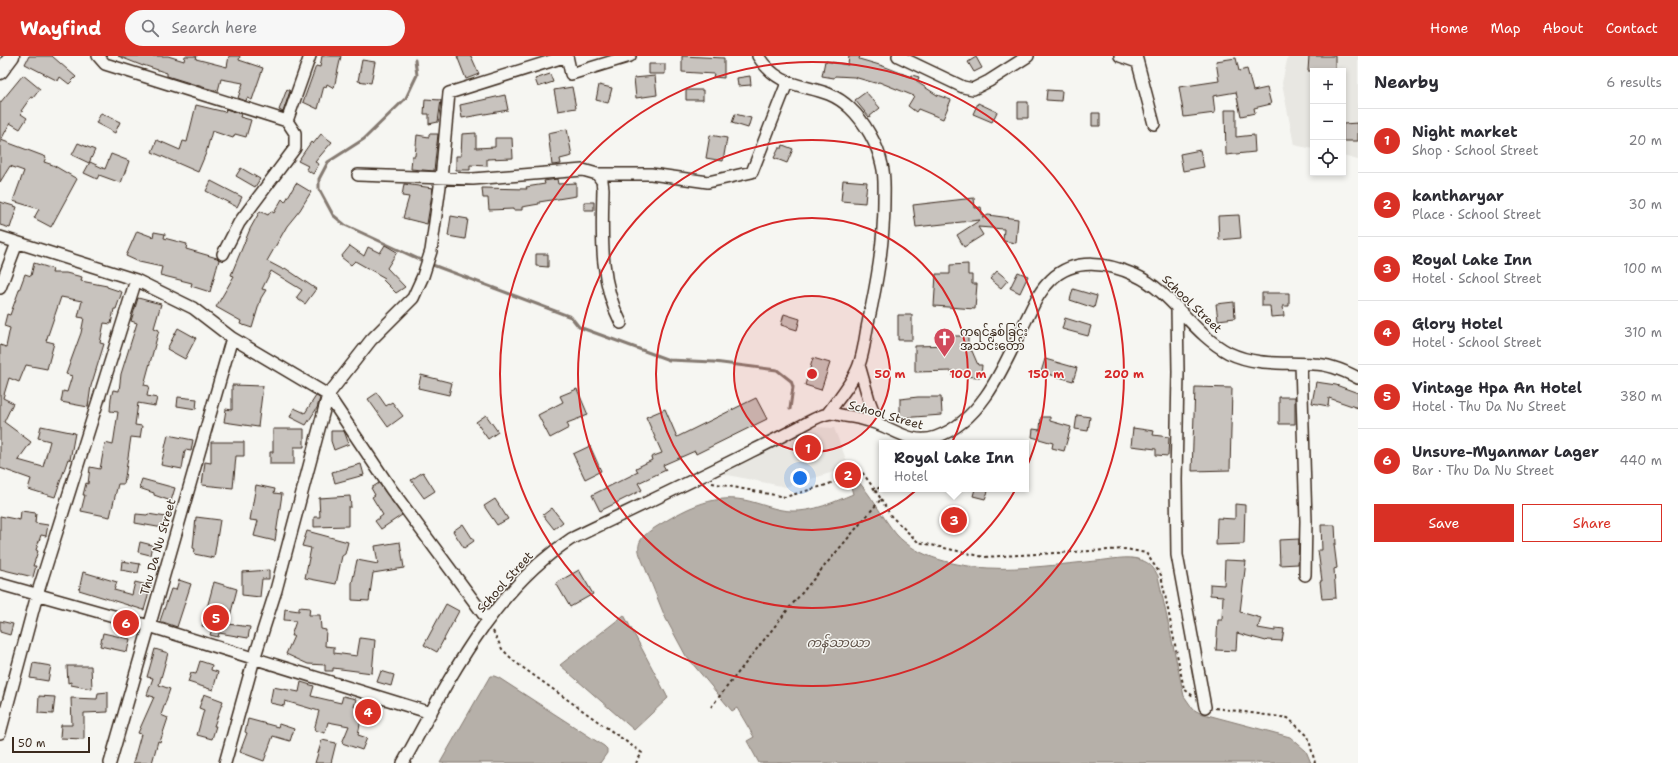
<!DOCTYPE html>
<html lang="en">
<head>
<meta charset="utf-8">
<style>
  :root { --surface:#fff; --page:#f7f7f7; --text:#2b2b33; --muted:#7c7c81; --line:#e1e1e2; --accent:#d93025 }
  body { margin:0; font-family:"Shantell Sans","Noto Sans Myanmar",sans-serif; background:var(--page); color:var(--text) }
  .controls { position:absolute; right:12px; top:12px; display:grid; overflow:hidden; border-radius:0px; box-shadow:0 2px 6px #0003 }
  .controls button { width:36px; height:36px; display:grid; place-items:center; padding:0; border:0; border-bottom:1px solid var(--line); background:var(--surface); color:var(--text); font:20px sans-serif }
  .scale { position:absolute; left:12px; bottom:10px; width:78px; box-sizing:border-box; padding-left:4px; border:2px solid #3b2a1e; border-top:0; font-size:11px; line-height:14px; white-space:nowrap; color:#3b2a1e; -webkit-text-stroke:3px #f6f6f2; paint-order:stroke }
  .you { position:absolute; left:800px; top:422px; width:14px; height:14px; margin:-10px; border:3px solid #fff; border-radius:50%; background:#1a73e8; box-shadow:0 0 0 6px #1a73e833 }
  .badge { display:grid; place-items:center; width:26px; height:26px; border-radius:50%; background:var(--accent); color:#fff; font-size:13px; font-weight:700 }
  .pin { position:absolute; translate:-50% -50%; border:2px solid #fff; box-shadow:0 1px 4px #0006 }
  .popup { position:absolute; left:879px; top:384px; width:150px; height:52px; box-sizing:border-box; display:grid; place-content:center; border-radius:0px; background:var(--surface); filter:drop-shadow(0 1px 3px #0005); font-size:13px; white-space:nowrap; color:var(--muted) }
  .popup b { font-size:15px; color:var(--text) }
  .popup::after { content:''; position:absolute; left:50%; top:100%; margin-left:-8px; border:8px solid transparent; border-top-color:var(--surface) }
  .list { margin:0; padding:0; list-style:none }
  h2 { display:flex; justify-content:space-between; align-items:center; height:52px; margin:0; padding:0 16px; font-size:17px }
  h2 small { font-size:13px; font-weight:400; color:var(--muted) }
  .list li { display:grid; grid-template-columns:26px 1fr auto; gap:12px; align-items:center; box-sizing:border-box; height:64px; padding:0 16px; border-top:1px solid var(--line) }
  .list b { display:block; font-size:15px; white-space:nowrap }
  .list p { margin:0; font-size:13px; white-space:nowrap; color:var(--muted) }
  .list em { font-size:13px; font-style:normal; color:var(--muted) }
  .actions { display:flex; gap:8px; padding:12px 16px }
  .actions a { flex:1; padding:9px 0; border:1px solid var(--accent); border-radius:0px; text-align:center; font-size:14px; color:var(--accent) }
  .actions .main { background:var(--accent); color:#fff }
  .icon { flex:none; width:22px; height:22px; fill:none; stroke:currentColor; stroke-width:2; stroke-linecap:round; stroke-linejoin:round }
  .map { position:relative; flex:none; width:1358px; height:707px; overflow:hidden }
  header { display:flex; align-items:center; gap:24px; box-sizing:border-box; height:56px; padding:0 20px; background:var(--accent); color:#fff }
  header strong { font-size:19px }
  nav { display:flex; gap:22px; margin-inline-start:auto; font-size:14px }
  .search { width:280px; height:36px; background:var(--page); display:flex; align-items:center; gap:10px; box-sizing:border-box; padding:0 14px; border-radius:22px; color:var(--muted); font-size:15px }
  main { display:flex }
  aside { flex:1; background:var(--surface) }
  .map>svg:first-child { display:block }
</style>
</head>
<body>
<header>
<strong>Wayfind</strong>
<div class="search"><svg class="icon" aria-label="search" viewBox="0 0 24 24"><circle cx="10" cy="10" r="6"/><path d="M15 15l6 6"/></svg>Search here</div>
<nav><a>Home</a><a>Map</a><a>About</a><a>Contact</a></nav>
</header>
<main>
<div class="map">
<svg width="1358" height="707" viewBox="0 0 1358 707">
  <rect width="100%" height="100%" fill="#f6f6f2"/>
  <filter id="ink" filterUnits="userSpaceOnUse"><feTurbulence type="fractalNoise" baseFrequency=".025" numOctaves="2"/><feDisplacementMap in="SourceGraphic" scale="8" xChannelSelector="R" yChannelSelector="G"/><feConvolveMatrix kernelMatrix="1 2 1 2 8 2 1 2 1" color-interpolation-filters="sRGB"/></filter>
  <g filter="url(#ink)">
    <path fill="#e8e7e2" d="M1288 0H1358V104L1343 100V15H1313V93L1294 89 1282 27Z
      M816 371 834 372 849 411 786 431 723 418Z"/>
    <path fill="#b6b0a9" stroke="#857a71" d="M855 422C872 439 881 460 896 478 917 502 957 510 988 512 1021 514 1063 508 1096 505 1110 504 1128 499 1141 504 1150 507 1154 512 1158 520L1184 640 1193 653 1200 657 1290 681 1306 695 1311 707H759L747 685 754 681 737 652 732 655 686 600 665 561 640 499C635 485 645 478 656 471 683 454 711 438 744 444 760 447 776 455 792 455 813 456 834 446 853 438L849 424Z
      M624 559 668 642 634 674 560 609Z
      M490 620H494L499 622 604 690 607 693V697L600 707H440Z"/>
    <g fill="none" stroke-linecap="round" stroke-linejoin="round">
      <path stroke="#857a71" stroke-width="3" d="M415 4 417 19 406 42 364 83 328 106 319 123V133L333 159 345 169 425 206
        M430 208 571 261 579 271 669 304 714 306 777 314 791 325 793 331 790 353"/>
    </g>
    <path fill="#c8c3be" stroke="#3b2a1e" d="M29 0H52L76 21 69 28 60 21 58 25 25 8Z
      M118 0H168L184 5 185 0H197L196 3 227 11 229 0H240L239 4 263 12 252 44 247 42 246 45 238 42 243 27 221 23 218 35 206 32 167 20V17L143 9V10Z
      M322 0H341L334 32 327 28 326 31 324 30 318 53 303 46 316 10 320 11Z
      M457 0H471L479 18 466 23Z
      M682 0 724 2V22L713 21 714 18 682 16Z
      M849 0H860L859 3 883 10 911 21 912 19 919 21 917 26 937 39 951 44 943 63 918 53 916 56 908 50 914 40 879 26 875 27 854 21 835 20 834 22 822 20 825 5 848 9Z
      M1309 0H1335V15H1308Z
      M976 1 982 12 974 16 968 6Z
      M1236 2 1239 15 1247 13 1253 35 1267 32 1271 48 1254 52 1255 57 1241 60 1236 36 1213 40 1215 57 1184 61 1179 31 1219 25 1216 5Z
      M362 4 375 6 371 27 358 25Z
      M649 8H665V18H649Z
      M550 18 553 26 538 31 535 23Z
      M23 19 40 33 33 42 31 41 21 55 23 56 21 58 27 62 20 73 10 67 1 84 46 101 44 106 53 109 77 123 51 171 34 162 39 153 13 145 24 115 10 110 0 126V47Z
      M655 20 657 39 636 42 634 22Z
      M750 20 751 29 738 30 737 22Z
      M599 29 612 32 608 47 596 44Z
      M572 31 576 52 558 55 554 34Z
      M287 33 290 35 283 56 279 54Z
      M686 34H703V44H686Z
      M1047 34 1062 35 1061 45 1046 44Z
      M866 36 880 52 869 61 855 44Z
      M505 39 508 54 462 62 460 49Z
      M425 43 441 44 438 66 429 68V58H424Z
      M1018 46H1028V62H1018Z
      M978 47 997 56 992 66 973 58Z
      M196 49 225 56 226 53 241 58 240 61 251 64 246 81 235 78 233 82 212 75 206 97 198 116 152 96 157 84 180 94 183 85 187 86Z
      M1225 54H1236V81L1254 79 1255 96 1226 99Z
      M101 57 120 66 115 77 96 67Z
      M1092 57H1100V70H1092Z
      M735 58 751 62 748 72 732 67Z
      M1358 67V85H1343V68Z
      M567 73 572 100 560 103 561 108 552 109 548 77Z
      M476 77V92L495 91V82H512L513 102 487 103V110L470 109V114H456V100H461L462 78Z
      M321 78 332 86 315 106 319 108 313 118 306 113 308 110 298 105 311 86 313 88Z
      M429 78H438L434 115 411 113 412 100H415L417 79 429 81Z
      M710 79 727 82 723 105 706 102Z
      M78 87 95 94 89 107 72 99Z
      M783 89 793 93 787 107 774 102 779 92H782Z
      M1200 94 1204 111 1183 115 1180 98Z
      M111 98 129 105 121 127 99 119 97 123 84 117 90 106 105 113Z
      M241 112 260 123 255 131 236 120Z
      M557 123 558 128 576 127V140L539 146V148L522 151V154H513V153L489 154 488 142H483L482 132 527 133 526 131 545 128 544 125Z
      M843 124 867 126 865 147 841 145Z
      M211 125 242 141 237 151 206 135Z
      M296 127 311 136 300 154 287 170 267 205 284 214 285 212 316 233 305 248 296 242 302 234 271 215 262 233 266 234 261 242 252 272 240 268 241 265 216 251 234 220 231 219 250 173 260 155 268 159 271 155 274 157 282 143 285 146Z
      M404 128 433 132 427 168 403 162 409 141 402 140Z
      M974 142 975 152 981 151 983 162 988 159 1018 163 1016 187 1003 185 1004 173 978 171 983 179 964 191 957 179 980 164 916 171 913 149Z
      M0 146 17 151 10 172 0 169Z
      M584 146H594V154H584Z
      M1239 159 1241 182 1219 184 1218 160Z
      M451 160 468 163 465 183 448 180Z
      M137 175 153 181 154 176 165 178 164 182 187 188 186 193 217 202 219 204 210 236 191 230 192 227 160 219 162 211 139 206 126 200Z
      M385 189 397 196 387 212 405 231 396 237 383 224 385 222 355 205 351 209 341 201 350 190 364 200 368 191 380 197Z
      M536 198H548V211L536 210Z
      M34 207 53 213 52 217H66L82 221 81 225 107 230V231L122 236 116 253H114L111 268 104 267 100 287 104 288 91 330 88 351 61 346 63 335 67 336 72 320 66 318 81 277 84 262 78 261 82 245 61 241 46 285 54 287 47 313 26 309 19 326 9 322 3 342 13 347 4 366 31 386 18 404 43 411 50 385 38 382 41 370 75 377 70 404 68 403 55 441 28 433 31 423 0 412V289L6 291 10 272 4 270 7 258 10 259 25 218 31 220Z
      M968 208V219H972V228H977L975 253 934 250 936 218H950V209Z
      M997 215 1008 224 1001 232 990 223Z
      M1018 216 1028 220 1020 237 1010 232Z
      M1073 233 1097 240 1094 252 1070 244Z
      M1262 237H1289V250H1283L1284 260 1271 261 1270 250H1262Z
      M138 242 161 248 154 272 159 274 144 329 149 330 147 340 157 342 155 350 138 347 135 369 142 370 140 382 131 381 124 428H118L110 461 81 455 85 439H83L86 427 88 428 90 411 100 413 105 387 113 389 118 356 110 355 111 342 113 334 119 335 121 318 137 267 131 265Z
      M1234 246 1235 262 1218 264 1216 248Z
      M784 258 800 263 797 274 781 269Z
      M898 259H912V284H898Z
      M1065 262 1091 270 1088 280 1062 273Z
      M178 272 196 282 185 303 167 293Z
      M952 280H968V294L972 295 978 309H982L981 321 953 320V315L915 316V290L952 289Z
      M813 302 830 307 821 334 805 329Z
      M1045 303 1077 312 1073 325 1041 316Z
      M421 319 452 327 449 339 418 332Z
      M1316 326 1336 329 1358 337V352L1329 342 1328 350 1312 347Z
      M232 329 263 330 258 371 224 366 226 353 232 354Z
      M1195 331 1232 332 1230 414 1192 415Z
      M577 333 588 359 567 367 569 372 550 382 538 359 563 346 560 340Z
      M377 337 386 350 392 346 403 360 388 371 368 343Z
      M316 340 320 342 317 352 306 369 290 361 294 352 305 357Z
      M178 341 197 343 196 353 177 350Z
      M918 341H941L942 359 900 362V343Z
      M1279 341H1295V368H1279Z
      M756 342 767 363 696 398 695 395 663 409 666 414 638 427 642 434 600 455 592 439 638 416 636 412 652 404 651 401 662 397 646 361 665 353 677 381Z
      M486 359 498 376 488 383 476 366Z
      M1077 359 1090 361 1088 375 1075 373Z
      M1041 361H1050V365L1071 371 1064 395 1052 392 1053 387 1032 381 1033 373 1040 374Z
      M1133 372 1154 375 1153 379 1169 381 1168 400 1156 399V393L1131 390Z
      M273 373H304V391H294V408H270V396H273Z
      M331 375H344L349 388 334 394 331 385Z
      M168 379 193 384 191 395 185 394 182 413 161 409Z
      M211 386H244V400H236L233 432 202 429 205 406 211 407Z
      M590 390 601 415 585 423 573 398Z
      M361 408 364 419 335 427 332 416Z
      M423 416 435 435 424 442 411 424Z
      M142 423 175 432 171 445 154 439V437L139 432Z
      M379 427 402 459 381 473 375 465 383 459 372 441 375 439 371 432Z
      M256 429 275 433 274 437 282 438 275 485 254 480 258 465 250 464Z
      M975 433H989L985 443 973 440Z
      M350 440 351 451H348V470L314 471V461H320L319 442Z
      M495 443 508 463 497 469 484 450Z
      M1235 448 1245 449 1244 488 1216 489 1217 462 1235 463Z
      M552 452 563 466 554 473 543 459Z
      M21 455 36 457 35 467 48 469 46 480 41 479 36 494 38 495 33 510H36L33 521 0 513V460L20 464Z
      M136 458 147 459 148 458 166 461 163 472 135 467Z
      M196 461 220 464 214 502 194 498 195 493 193 492Z
      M463 468 474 485 464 492 453 475Z
      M1321 469H1335L1336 488H1334L1337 512 1334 513 1336 542 1322 543 1320 525H1322L1318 494H1322Z
      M307 475 348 486 345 498 342 500 336 528 305 522 311 492 302 490Z
      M1299 483 1298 508 1280 509 1279 484Z
      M140 486 152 489 150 499 138 496Z
      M400 486 404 512 373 517 369 545 352 544V527L357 504 378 508 375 490Z
      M1225 504 1246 505 1240 556 1261 562 1258 572 1275 575V572L1284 573 1282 585 1267 584 1266 585 1237 577 1236 595 1216 594 1218 564H1222L1223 540 1210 539V528L1224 529Z
      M122 505 140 508 138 517 121 514Z
      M269 514V523H262L260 541 242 539V516Z
      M579 514 593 538 570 551 556 527Z
      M83 516 117 526 114 534 132 539 135 526 151 530 144 554 79 534Z
      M179 524 191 528 177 571 160 565 171 533 176 534Z
      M214 526 237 533 228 568 250 571 248 582 219 577 218 581 210 579 212 573 202 570Z
      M446 548 459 555 437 596 424 589Z
      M299 551 310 552 309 559H320L321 573 326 574 325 590 334 591V597L357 600 360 582 375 584 372 617 333 612V615H325V609L308 608 286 598 294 580H291L296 565 284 564 285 553 299 555Z
      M0 565 13 568 10 579 0 576Z
      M103 577 130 583 127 596 100 590Z
      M155 593 168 597 159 629 170 633 161 659 168 662 160 686 158 685 152 707H133L141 678 138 677 154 641 147 639 153 622 147 621Z
      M200 605 212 609 211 614 218 616 213 634 188 626 191 617 196 618Z
      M33 607 51 610 48 625 30 622Z
      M67 610H91L92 633 71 629V626L68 627Z
      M381 615 394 619 391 630 377 626Z
      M301 626 314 630 311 640 341 647 343 640 356 643 354 651 378 654 377 665 361 663 358 679 367 682 362 694 342 687 349 670 328 666 325 677 314 674 319 655 285 645 284 650 270 647 273 631 299 636Z
      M108 636V656L84 657V683L60 682 61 669H72L71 642 97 643 98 637Z
      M204 638 223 645 214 670H216L212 683 197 679 204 654 199 652Z
      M39 640 55 641 53 658 38 657Z
      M248 663 278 671 279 668 294 673 290 685 273 680 264 705 240 696 247 677 245 676Z
      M322 684 336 687 331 707H315Z"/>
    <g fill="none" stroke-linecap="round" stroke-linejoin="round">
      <defs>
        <path id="minor" d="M98 0 105 8 287 65 295 77V92L239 167 223 198
          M567 0 571 18 630 0
          M758 0C785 42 819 22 850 52 864 65 878 89 882 109 885 120 884 133 884 145 884 187 877 226 868 267 865 281 864 296 859 309 853 326 839 342 828 357
          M898 0 963 31 973 33 989 25 1028 0
          M1120 0 1137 6
          M1136 0 1154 68
          M287 65 310 0
          M597 118H651L708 126 752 116 787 27
          M358 119 473 123 583 114 597 118 602 125 603 133C602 178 599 225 621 267
          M0 181 136 224 193 252 232 282 328 339 391 433 487 563
          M0 232 17 187
          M1177 251 1178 316 1176 424 1177 499 1205 651
          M1301 308 1306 465 1305 519
          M859 309 869 344 878 368
          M0 528 149 570 431 657
          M0 677 37 539 136 224
          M110 707 232 282
          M225 707 254 603 276 534 328 339 371 284 413 242 423 220 431 195 441 123 449 37 567 0
          M403 707C448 626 491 535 571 483 631 454 691 426 750 396 767 388 784 379 801 370 809 366 818 360 827 358 832 356 840 359 845 360 856 361 867 364 878 368 897 375 914 389 936 381 984 364 1005 307 1026 264 1033 250 1039 235 1051 224 1074 201 1108 207 1135 219 1173 236 1192 278 1229 297 1256 310 1285 306 1313 308 1328 308 1345 315 1358 322"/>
        <path id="major" d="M0 16 12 0"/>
      </defs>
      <use href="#minor" stroke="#3b2a1e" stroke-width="14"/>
      <use href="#major" stroke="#3b2a1e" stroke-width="17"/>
      <path stroke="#3b2a1e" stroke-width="2" stroke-dasharray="3 3" stroke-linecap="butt" d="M712 427 785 441 823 430 862 416 875 434
        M881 443 891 460 918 486 984 501 1126 493 1146 497 1161 519 1184 633 1193 640
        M493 575 502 593 515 606 642 697 636 707
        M711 651 790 551 881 443 875 434 882 430
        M1215 652 1288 662 1308 680 1315 707"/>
      <use href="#minor" stroke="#f6f6f2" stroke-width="11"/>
      <use href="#major" stroke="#f6f6f2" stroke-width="14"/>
    </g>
  </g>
  <circle cx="812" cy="318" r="78" fill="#d62828" fill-opacity=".12"/>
  <g fill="none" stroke="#d62828" stroke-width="2">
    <circle cx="812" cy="318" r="78"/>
    <circle cx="812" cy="318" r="156"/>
    <circle cx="812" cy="318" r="234"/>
    <circle cx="812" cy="318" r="312"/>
  </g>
  <defs>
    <symbol id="church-pin" viewBox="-11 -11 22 30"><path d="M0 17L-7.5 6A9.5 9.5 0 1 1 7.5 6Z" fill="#d1495b" stroke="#f6f6f2"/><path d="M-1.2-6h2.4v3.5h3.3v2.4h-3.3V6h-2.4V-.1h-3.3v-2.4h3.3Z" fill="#fff"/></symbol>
  </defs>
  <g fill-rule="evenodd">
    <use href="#church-pin" x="932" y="270" width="25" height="34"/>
  </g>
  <g text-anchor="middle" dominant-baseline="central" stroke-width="3" stroke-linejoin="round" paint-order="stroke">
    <g font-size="12" fill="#3b2a1e" stroke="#f6f6f2">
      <text transform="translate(1192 248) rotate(44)">School Street</text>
      <text transform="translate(886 359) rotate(16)">School Street</text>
      <text transform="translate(158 491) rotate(-74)">Thu Da Nu Street</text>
      <text transform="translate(505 526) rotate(-48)">School Street</text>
    </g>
    <g font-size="12" fill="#3b2a1e" stroke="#f6f6f2" text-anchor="start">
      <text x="960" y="276">ကရင်နှစ်ခြင်း<tspan x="960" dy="14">အသင်းတော်</tspan></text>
    </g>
    <g font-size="13" font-style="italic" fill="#605248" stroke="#f6f6f2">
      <text x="838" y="586">ကန်သာယာ</text>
    </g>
  </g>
  <circle cx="812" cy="318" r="6" fill="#d62828" stroke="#f6f6f2" stroke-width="2"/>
  <g font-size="12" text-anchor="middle" font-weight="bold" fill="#d62828" stroke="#f6f6f2" stroke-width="3" stroke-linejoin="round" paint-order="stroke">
    <text x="890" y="322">50 m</text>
    <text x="968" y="322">100 m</text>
    <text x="1046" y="322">150 m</text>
    <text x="1124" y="322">200 m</text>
  </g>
</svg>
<div class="controls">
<button>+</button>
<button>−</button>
<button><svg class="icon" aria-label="locate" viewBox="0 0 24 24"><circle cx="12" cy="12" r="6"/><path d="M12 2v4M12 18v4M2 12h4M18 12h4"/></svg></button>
</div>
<div class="scale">50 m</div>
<div class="you"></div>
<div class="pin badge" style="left:808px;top:392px">1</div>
<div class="pin badge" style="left:848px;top:419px">2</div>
<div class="pin badge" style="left:954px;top:464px">3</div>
<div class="popup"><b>Royal Lake Inn</b>Hotel</div>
<div class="pin badge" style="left:368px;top:656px">4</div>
<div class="pin badge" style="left:216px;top:562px">5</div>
<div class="pin badge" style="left:126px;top:567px">6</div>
</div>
<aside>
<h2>Nearby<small>6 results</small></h2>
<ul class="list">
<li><span class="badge">1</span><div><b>Night market</b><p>Shop · School Street</p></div><em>20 m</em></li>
<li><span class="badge">2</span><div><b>kantharyar</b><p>Place · School Street</p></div><em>30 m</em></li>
<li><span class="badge">3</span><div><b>Royal Lake Inn</b><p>Hotel · School Street</p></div><em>100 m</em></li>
<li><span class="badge">4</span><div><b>Glory Hotel</b><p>Hotel · School Street</p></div><em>310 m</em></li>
<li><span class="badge">5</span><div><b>Vintage Hpa An Hotel</b><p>Hotel · Thu Da Nu Street</p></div><em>380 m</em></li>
<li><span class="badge">6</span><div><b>Unsure-Myanmar Lager</b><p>Bar · Thu Da Nu Street</p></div><em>440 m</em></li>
</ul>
<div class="actions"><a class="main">Save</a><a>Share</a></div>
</aside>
</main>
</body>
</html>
